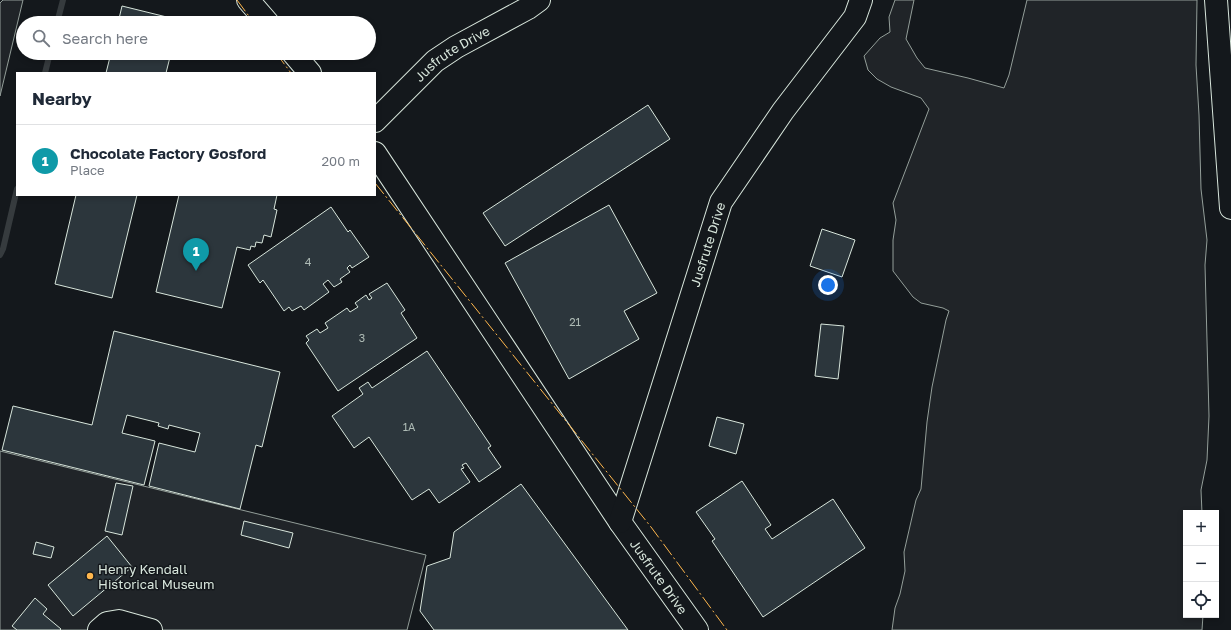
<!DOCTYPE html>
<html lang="en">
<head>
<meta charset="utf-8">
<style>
  :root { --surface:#fff; --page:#f2f2f3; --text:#1f2937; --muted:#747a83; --line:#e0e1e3; --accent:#2563eb }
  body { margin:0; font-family:"Golos Text",sans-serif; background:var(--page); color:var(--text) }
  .controls { position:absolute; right:12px; bottom:12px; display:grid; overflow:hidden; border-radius:0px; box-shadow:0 2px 6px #0003 }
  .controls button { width:36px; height:36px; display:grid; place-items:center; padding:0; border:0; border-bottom:1px solid var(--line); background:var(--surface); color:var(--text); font:20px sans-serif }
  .you { position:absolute; left:828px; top:285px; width:14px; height:14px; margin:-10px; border:3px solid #fff; border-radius:50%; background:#1a73e8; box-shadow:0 0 0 6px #1a73e833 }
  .badge { display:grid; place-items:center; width:26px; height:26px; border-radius:50%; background:var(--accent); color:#fff; font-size:13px; font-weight:700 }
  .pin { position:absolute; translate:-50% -33px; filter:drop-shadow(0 1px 2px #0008) }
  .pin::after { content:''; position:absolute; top:21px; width:14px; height:12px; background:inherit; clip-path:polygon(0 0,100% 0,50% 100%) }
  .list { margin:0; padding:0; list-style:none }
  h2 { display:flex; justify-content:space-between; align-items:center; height:52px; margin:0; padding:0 16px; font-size:17px }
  h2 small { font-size:13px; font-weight:400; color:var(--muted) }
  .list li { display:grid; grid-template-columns:26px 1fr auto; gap:12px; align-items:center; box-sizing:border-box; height:72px; padding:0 16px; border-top:1px solid var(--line) }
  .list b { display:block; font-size:15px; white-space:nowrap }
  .list p { margin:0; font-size:13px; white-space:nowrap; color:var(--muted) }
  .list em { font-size:13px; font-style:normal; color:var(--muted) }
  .icon { flex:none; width:22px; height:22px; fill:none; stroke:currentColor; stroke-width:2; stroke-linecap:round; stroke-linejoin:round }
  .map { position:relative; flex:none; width:1231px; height:630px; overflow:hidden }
  .search { position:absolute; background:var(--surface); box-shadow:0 2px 6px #0003; left:16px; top:16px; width:360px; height:44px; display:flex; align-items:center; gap:10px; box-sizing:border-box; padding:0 14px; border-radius:22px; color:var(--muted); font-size:15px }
  .panel { position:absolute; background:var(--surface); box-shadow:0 2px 6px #0003; left:16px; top:72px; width:360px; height:124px; border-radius:0px }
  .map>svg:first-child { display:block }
</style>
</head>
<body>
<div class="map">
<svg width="1231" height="630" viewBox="0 0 1231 630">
  <rect width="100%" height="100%" fill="#14181c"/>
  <path fill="#202428" stroke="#939e99" d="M3 0H23L0 96V3Z
    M895 0H914L906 39 917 58 925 68 968 78 1004 88 1009 75 1027 0H1197L1196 65 1199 115 1201 189 1207 240 1205 265 1209 416 1207 460 1201 490 1202 513H1186V615H1203L1202 630H892L895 608 900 594 905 571 904 552 916 500 921 489 927 422 932 387 946 320 949 311 943 308 921 303 913 297 893 271V240L896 220 893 203 929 109 921 98 891 87 877 79 868 70 864 56 880 38 890 32 889 17Z
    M0 451 426 555 407 630H0Z"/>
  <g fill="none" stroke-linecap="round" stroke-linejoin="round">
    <path stroke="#363b3e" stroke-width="6" d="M57 23 63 0
      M45 73 50 53
      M0 255 3 249 17 189"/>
  </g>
  <path fill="#2c363c" stroke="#d8e6dc" d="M122 6 179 20 178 23H118Z
    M111 53H171L166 73H106Z
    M648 105 670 139 505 246 483 213Z
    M76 195H137L112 298 55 284Z
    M179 195H277L274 209 277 210 271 237 264 235 262 243 256 242 255 247 251 246 250 250 237 247 222 308 156 292Z
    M609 205 657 293 624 311 639 339 569 379 505 263Z
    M331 207 348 232 350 230 369 257 352 268 350 265 347 268 350 272 340 279 342 282 334 287 328 280 323 284 329 292 304 310 301 306 292 311 289 307 284 311 263 280 260 283 248 265Z
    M822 229 855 240 842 277 810 266Z
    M387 283 405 310 401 313 417 338 338 391 306 343 309 340 306 336 317 329 320 333 328 328 325 323 347 308 350 312 358 307 355 303 366 295 369 300 372 298 369 294Z
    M821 324 844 326 838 379 815 376Z
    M114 331 280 372 262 447 256 445 240 509 149 486 159 443 195 452 200 433 169 425 168 429 158 426 159 423 127 415 122 433 155 441 144 485 2 450 13 406 92 425Z
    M427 351 491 446 488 448 501 467 479 482 466 463 462 465 464 468 461 469 470 482 439 503 429 489 412 500 369 437 354 448 332 416 363 394 359 388 368 382 372 388Z
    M717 417 744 424 736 454 709 446Z
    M742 481 771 525 765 529 772 539 833 499 865 548 763 617 712 541 715 539 696 512Z
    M116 483 133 486 122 535 105 531Z
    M521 484 628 630H434L420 611 427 566 450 558 454 532Z
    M244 521 293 533 289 548 241 535Z
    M107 536 132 567 73 616 48 585Z
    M36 542 54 547 51 558 33 554Z
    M35 598 47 609 43 614 61 629 60 630H17L12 626Z"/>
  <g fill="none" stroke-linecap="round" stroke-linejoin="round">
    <defs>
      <g id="minor">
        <path d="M248 0 268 23"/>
        <path d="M293 53 310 73"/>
        <path id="s1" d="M375 121 435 61 456 47 528 8 539 0"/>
        <path id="s2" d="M375 153 620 522 697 630"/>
        <path id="s3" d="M620 522 721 202 783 111 855 17 861 0"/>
        <path d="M99 630 107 623 119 621 151 630"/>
      </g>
      <path id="highway" d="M1216 0 1231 208"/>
    </defs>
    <use href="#minor" stroke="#d8e6dc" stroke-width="24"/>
    <use href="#highway" stroke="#d8e6dc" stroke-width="24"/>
    <use href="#minor" stroke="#14181c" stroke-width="22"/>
    <use href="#highway" stroke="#14181c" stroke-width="22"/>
    <path stroke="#ffb74d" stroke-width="1" stroke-dasharray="14 3 2 3" stroke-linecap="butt" d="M237 0 254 23
      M276 53 291 73
      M375 183 651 527 727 630"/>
  </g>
  <circle fill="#ffb74d" stroke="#14181c" stroke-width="1.5" cx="90" cy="576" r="4"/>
  <g text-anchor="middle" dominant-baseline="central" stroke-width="3" stroke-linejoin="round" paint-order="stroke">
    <g font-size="11" fill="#adbab4">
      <text x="308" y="261">4</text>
      <text x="575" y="321">21</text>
      <text x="362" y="337">3</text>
      <text x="409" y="426">1A</text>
    </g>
    <g font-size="13" fill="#d8e6dc" stroke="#14181c">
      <text stroke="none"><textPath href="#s1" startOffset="103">Jusfrute Drive</textPath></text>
      <text stroke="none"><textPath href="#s3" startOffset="291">Jusfrute Drive</textPath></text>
      <text stroke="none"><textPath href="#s2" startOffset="510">Jusfrute Drive</textPath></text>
    </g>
    <g font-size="13" fill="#d8e6dc" stroke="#14181c" text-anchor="start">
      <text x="98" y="569">Henry Kendall<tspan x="98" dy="15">Historical Museum</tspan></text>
    </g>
  </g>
</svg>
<div class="controls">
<button>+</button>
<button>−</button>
<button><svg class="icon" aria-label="locate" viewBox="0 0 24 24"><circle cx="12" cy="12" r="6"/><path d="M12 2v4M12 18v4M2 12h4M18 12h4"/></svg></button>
</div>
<div class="you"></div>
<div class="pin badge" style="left:196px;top:271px;background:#0f9aa8">1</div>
<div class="search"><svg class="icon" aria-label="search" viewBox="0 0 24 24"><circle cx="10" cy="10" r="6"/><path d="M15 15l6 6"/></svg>Search here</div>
<section class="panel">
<h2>Nearby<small></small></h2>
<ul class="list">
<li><span class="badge" style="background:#0f9aa8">1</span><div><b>Chocolate Factory Gosford</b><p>Place</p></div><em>200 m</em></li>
</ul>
</section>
</div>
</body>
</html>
